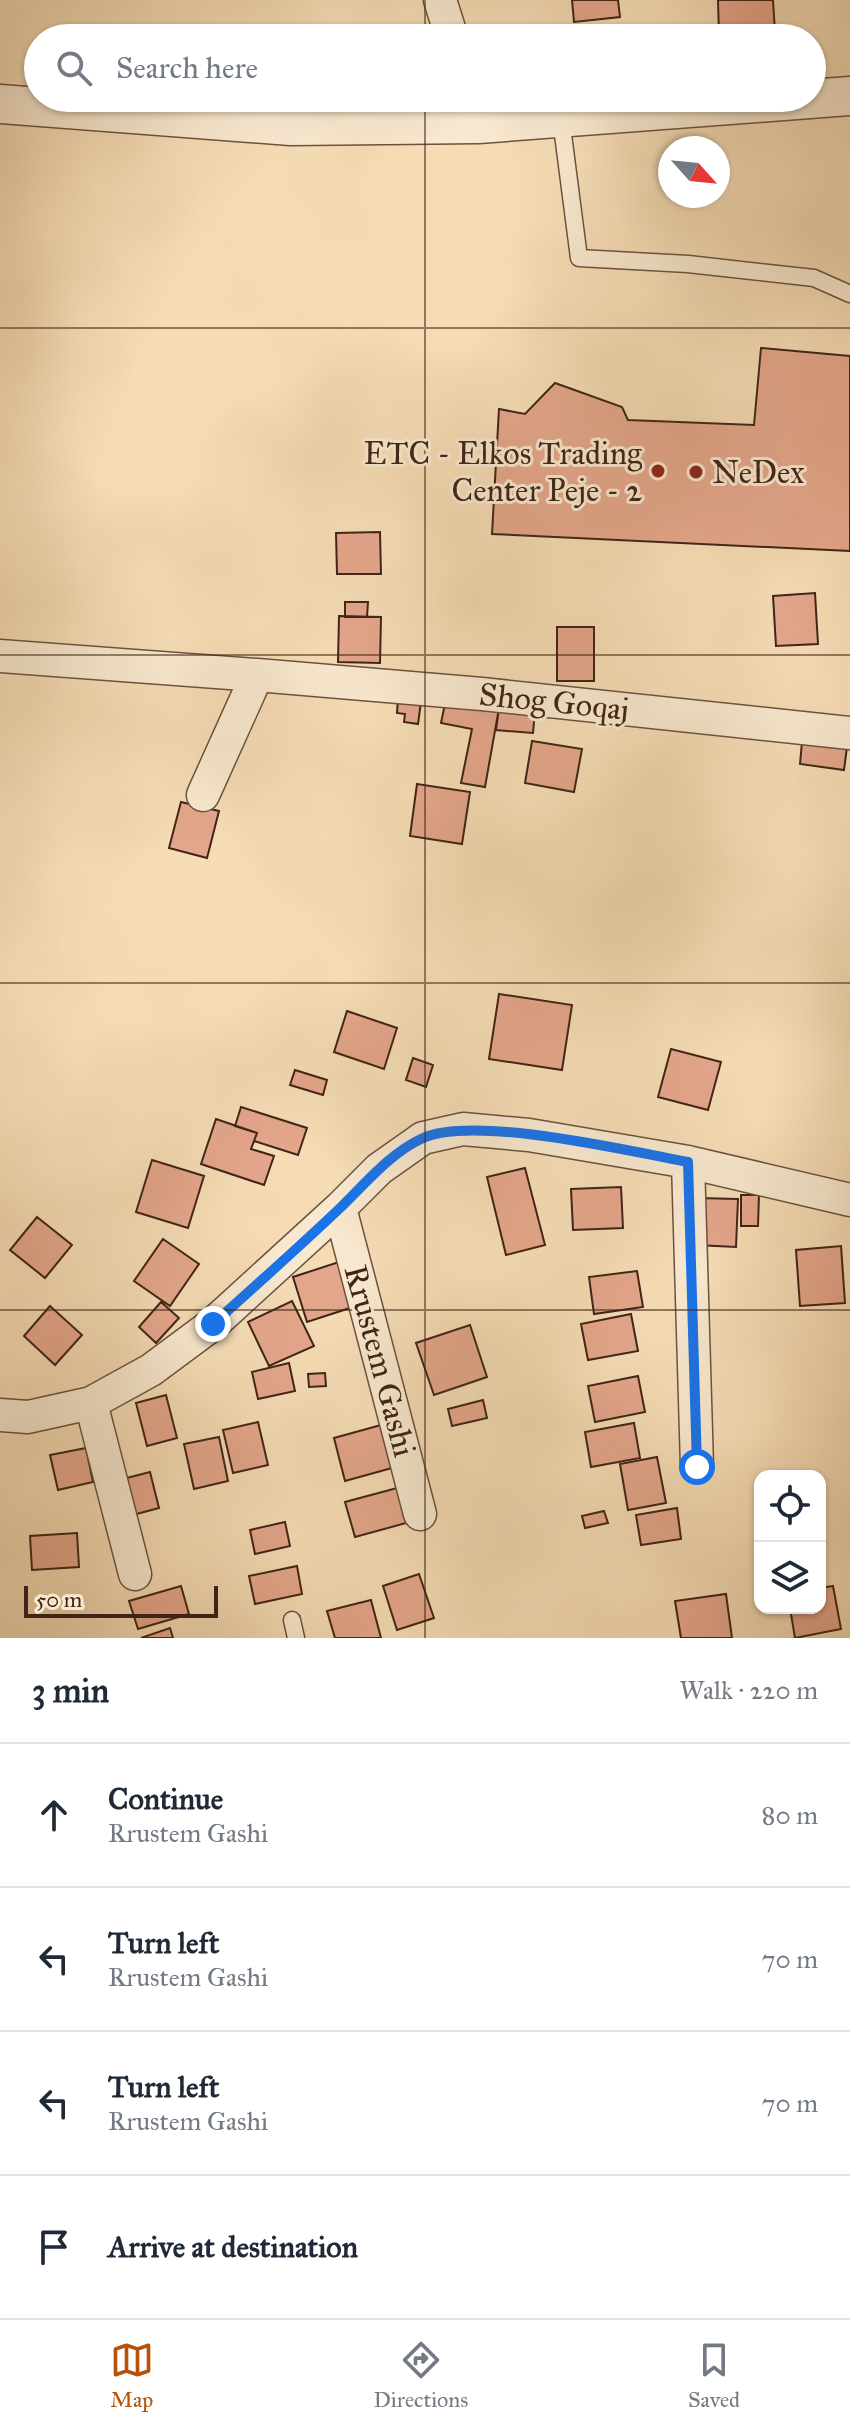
<!DOCTYPE html>
<html lang="en">
<head>
<meta charset="utf-8">
<style>
  :root { --surface:#fff; --page:#f2f2f3; --text:#1f2937; --muted:#747a83; --line:#e0e1e3; --accent:#b45309 }
  body { margin:0; font-family:"IM FELL Great Primer",serif; background:var(--page); color:var(--text) }
  .controls { position:absolute; right:24px; bottom:24px; display:grid; overflow:hidden; border-radius:16px; box-shadow:0 2px 6px #0004 }
  .controls button { width:72px; height:72px; display:grid; place-items:center; padding:0; border:0; border-bottom:2px solid var(--line); background:var(--surface); color:var(--text); font:40px sans-serif }
  .compass { position:absolute; left:658px; top:136px; width:72px; height:72px; border-radius:50%; background:var(--surface); box-shadow:0 2px 6px #0004; rotate:117deg }
  .scale { position:absolute; left:24px; bottom:20px; width:194px; box-sizing:border-box; padding-left:8px; border:4px solid #402417; border-top:0; font-size:22px; line-height:28px; white-space:nowrap; color:#402417; -webkit-text-stroke:6px #f8e8cf; paint-order:stroke }
  .stop { position:absolute; width:24px; height:24px; margin:-18px; border:6px solid #1a73e8; border-radius:50%; background:#fff }
  .stop.end { background:#1a73e8; border-color:#fff; box-shadow:0 2px 8px #0008 }
  .list { margin:0; padding:0; list-style:none }
  h2 { display:flex; justify-content:space-between; align-items:center; height:104px; margin:0; padding:0 32px; font-size:34px }
  h2 small { font-size:26px; font-weight:400; color:var(--muted) }
  .list li { display:grid; grid-template-columns:52px 1fr auto; gap:24px; align-items:center; box-sizing:border-box; height:144px; padding:0 32px; border-top:2px solid var(--line) }
  .list b { display:block; font-size:30px; white-space:nowrap }
  .list p { margin:0; font-size:26px; white-space:nowrap; color:var(--muted) }
  .list em { font-size:26px; font-style:normal; color:var(--muted) }
  .icon { flex:none; width:44px; height:44px; fill:none; stroke:currentColor; stroke-width:2; stroke-linecap:round; stroke-linejoin:round }
  .map { position:relative; flex:none; width:850px; height:1638px; overflow:hidden }
  .search { position:absolute; background:var(--surface); box-shadow:0 2px 6px #0004; left:24px; right:24px; top:24px; height:88px; display:flex; align-items:center; gap:20px; box-sizing:border-box; padding:0 28px; border-radius:44px; color:var(--muted); font-size:30px }
  .sheet { height:680px; background:var(--surface) }
  nav { display:flex; justify-content:space-around; align-items:center; box-sizing:border-box; height:112px; border-top:2px solid var(--line); background:var(--surface); font-size:22px; color:var(--muted) }
  nav a { display:grid; justify-items:center; gap:4px }
  nav .on { color:var(--accent) }
  .map>svg:first-child { display:block }
</style>
</head>
<body>
<div class="map">
<svg width="850" height="1638" viewBox="0 0 850 1638">
  <rect width="100%" height="100%" fill="#f5dcb5"/>
  <filter id="stains"><feTurbulence type="fractalNoise" baseFrequency=".0025" numOctaves="4"/><feColorMatrix values="0 0 0 0 .2 0 0 0 0 .09 0 0 0 0 .02 0 0 0 .5 -.17"/></filter>
  <radialGradient id="worn" r=".72"><stop offset=".6" stop-color="#630" stop-opacity="0"/><stop offset="1" stop-color="#630" stop-opacity=".3"/></radialGradient>
  <path fill="#e4a68b" stroke="#402417" stroke-width="2" d="M572 0H618L620 17 574 22Z
    M718 0H773L775 32 719 35Z
    M761 348 850 356V551L492 534 499 409 525 414 555 383 622 407 628 420 754 425Z
    M380 532 381 574H337L336 533Z
    M815 593 818 644 776 646 773 596Z
    M345 602H368L367 617H345Z
    M339 616 381 617 380 663 338 662Z
    M557 627H594V681H557Z
    M398 699 421 702 418 724 404 722 405 714 397 713Z
    M446 699 499 708 485 787 461 783 472 729 441 723Z
    M499 708 535 711 533 733 496 730Z
    M532 741 582 749 574 792 525 783Z
    M802 742 847 747 844 770 800 764Z
    M417 784 470 792 462 844 410 836Z
    M181 802 219 811 207 858 169 848Z
    M499 994 572 1005 562 1070 489 1059Z
    M347 1011 397 1028 384 1069 334 1052Z
    M671 1049 721 1062 708 1110 658 1097Z
    M413 1058 433 1065 426 1087 406 1080Z
    M295 1070 327 1080 323 1095 290 1085Z
    M241 1107 307 1128 298 1155 254 1141 257 1133 235 1126Z
    M216 1119 257 1133 251 1149 274 1156 264 1185 201 1164Z
    M152 1160 204 1176 188 1228 136 1212Z
    M525 1168 545 1245 506 1255 487 1177Z
    M621 1187 623 1228 573 1230 571 1189Z
    M741 1195H759L758 1226H741Z
    M698 1198 738 1199 736 1247 696 1245Z
    M37 1217 72 1245 45 1278 10 1250Z
    M163 1239 199 1264 170 1306 134 1281Z
    M841 1246 845 1303 800 1306 796 1250Z
    M342 1261 356 1306 307 1322 293 1277Z
    M637 1271 643 1307 594 1314 589 1277Z
    M292 1301 314 1346 269 1366 248 1322Z
    M161 1302 179 1318 156 1343 139 1327Z
    M50 1306 82 1335 55 1365 24 1336Z
    M631 1314 638 1351 588 1360 581 1324Z
    M470 1325 487 1377 434 1395 416 1343Z
    M289 1363 295 1391 258 1399 252 1372Z
    M325 1373 326 1386 309 1387 308 1374Z
    M638 1376 645 1412 595 1422 588 1386Z
    M166 1395 177 1438 147 1446 136 1403Z
    M483 1400 487 1418 452 1426 448 1409Z
    M258 1422 268 1465 233 1473 223 1430Z
    M634 1423 640 1458 591 1467 585 1432Z
    M381 1425 392 1468 345 1481 334 1438Z
    M219 1437 228 1481 194 1489 184 1444Z
    M86 1448 93 1482 58 1490 50 1455Z
    M657 1457 666 1503 628 1510 620 1464Z
    M150 1472 159 1508 129 1516 119 1480Z
    M397 1488 406 1523 355 1537 345 1502Z
    M677 1508 681 1539 641 1545 636 1515Z
    M604 1511 608 1523 585 1528 582 1516Z
    M285 1522 290 1546 255 1554 250 1530Z
    M77 1533 79 1567 32 1570 30 1536Z
    M297 1566 302 1594 255 1604 249 1576Z
    M419 1574 434 1618 397 1630 383 1586Z
    M181 1586 189 1614 138 1629 129 1601Z
    M833 1586 841 1629 795 1638 790 1608H820V1588Z
    M726 1594 732 1638H681L675 1601Z
    M371 1600 381 1638H335L327 1611Z
    M170 1628 173 1638H141Z"/>
  <g fill="none" stroke-linecap="round" stroke-linejoin="round">
    <defs>
      <path id="service" d="M561 119 579 258 688 264 814 278 850 294
        M292 1620 296 1638"/>
      <path id="minor" d="M440 0 452 38
        M0 656 257 675
        M203 795 257 675 482 694 850 733
        M688 1162 697 1467
        M340 1208 420 1514
        M91 1403 135 1574
        M0 1415 28 1417 91 1403 151 1370 213 1324 340 1208 379 1169 423 1138 463 1129 529 1135 688 1162 850 1200"/>
      <path id="tertiary" d="M0 104 291 126 478 124 850 96"/>
    </defs>
    <use href="#service" stroke="#6d523e" stroke-width="19"/>
    <use href="#minor" stroke="#6d523e" stroke-width="35"/>
    <use href="#tertiary" stroke="#6d523e" stroke-width="41"/>
    <use href="#service" stroke="#f8e8cf" stroke-width="16"/>
    <use href="#minor" stroke="#f8e8cf" stroke-width="32"/>
    <use href="#tertiary" stroke="#f8e8cf" stroke-width="38"/>
  </g>
  <g fill="none" stroke-linecap="round" stroke-linejoin="round">
    <path stroke="#1a73e8" stroke-width="10" d="M213 1324C255 1286 298 1248 339 1209 365 1184 390 1153 423 1138 475 1115 629 1151 688 1162L697 1467"/>
  </g>
  <path fill="none" stroke="#402417" stroke-width="2" stroke-opacity="0.55" d="M425 0V38M425 98V1638M0 328H850M0 655H850M0 983H850M0 1310H850"/>
  <g fill="#8f2418" stroke="#f8e8cf" stroke-width="3">
    <circle cx="658" cy="471" r="8"/>
    <circle cx="696" cy="472" r="8"/>
  </g>
  <g text-anchor="middle" dominant-baseline="central" stroke-width="6" stroke-linejoin="round" paint-order="stroke">
    <g font-size="32" fill="#402417" stroke="#f8e8cf" text-anchor="end">
      <text x="642" y="453">ETC - Elkos Trading<tspan x="642" dy="37">Center Peje - 2</tspan></text>
      <text x="712" y="472" text-anchor="start">NeDex</text>
    </g>
    <g font-size="32" fill="#402417" stroke="#f8e8cf">
      <text transform="translate(554 702) rotate(6)">Shog Goqaj</text>
      <text transform="translate(380 1361) rotate(75)">Rrustem Gashi</text>
    </g>
  </g>
  <rect width="100%" height="100%" filter="url(#stains)"/>
  <rect width="100%" height="100%" fill="url(#worn)"/>
</svg>
<div class="controls">
<button><svg class="icon" aria-label="locate" viewBox="0 0 24 24"><circle cx="12" cy="12" r="6"/><path d="M12 2v4M12 18v4M2 12h4M18 12h4"/></svg></button>
<button><svg class="icon" aria-label="layers" viewBox="0 0 24 24"><path d="M12 4l9 5-9 5-9-5zM3 14l9 5 9-5"/></svg></button>
</div>
<svg class="compass" viewBox="-18 -18 36 36"><path d="M0-13l5 13h-10z" fill="#e53935"/><path d="M0 13l5-13h-10z" fill="#747a83"/></svg>
<div class="scale">50 m</div>
<div class="stop" style="left:697px;top:1467px"></div>
<div class="stop end" style="left:213px;top:1324px"></div>
<div class="search"><svg class="icon" aria-label="search" viewBox="0 0 24 24"><circle cx="10" cy="10" r="6"/><path d="M15 15l6 6"/></svg>Search here</div>
</div>
<section class="sheet">
<h2>3 min<small>Walk · 220 m</small></h2>
<ul class="list">
<li><svg class="icon" aria-label="ahead" viewBox="0 0 24 24"><path d="M12 20V5M6 11l6-6 6 6"/></svg><div><b>Continue</b><p>Rrustem Gashi</p></div><em>80 m</em></li>
<li><svg class="icon" aria-label="left" viewBox="0 0 24 24"><path d="M17 20v-9H6M10 6l-5 5 5 5"/></svg><div><b>Turn left</b><p>Rrustem Gashi</p></div><em>70 m</em></li>
<li><svg class="icon" aria-label="left" viewBox="0 0 24 24"><path d="M17 20v-9H6M10 6l-5 5 5 5"/></svg><div><b>Turn left</b><p>Rrustem Gashi</p></div><em>70 m</em></li>
<li><svg class="icon" aria-label="arrive" viewBox="0 0 24 24"><path d="M6 21V4h12l-3 4 3 4H6"/></svg><div><b>Arrive at destination</b></div></li>
</ul>
</section>
<nav>
<a class="on"><svg class="icon" aria-label="map" viewBox="0 0 24 24"><path d="M3 6l6-2 6 2 6-2v14l-6 2-6-2-6 2zM9 4v14M15 6v14"/></svg>Map</a>
<a><svg class="icon" aria-label="directions" viewBox="0 0 24 24"><path d="M12 3l9 9-9 9-9-9zM9 14v-3h6M13 9l2 2-2 2"/></svg>Directions</a>
<a><svg class="icon" aria-label="saved" viewBox="0 0 24 24"><path d="M7 4h10v16l-5-4-5 4z"/></svg>Saved</a>
</nav>
</body>
</html>
